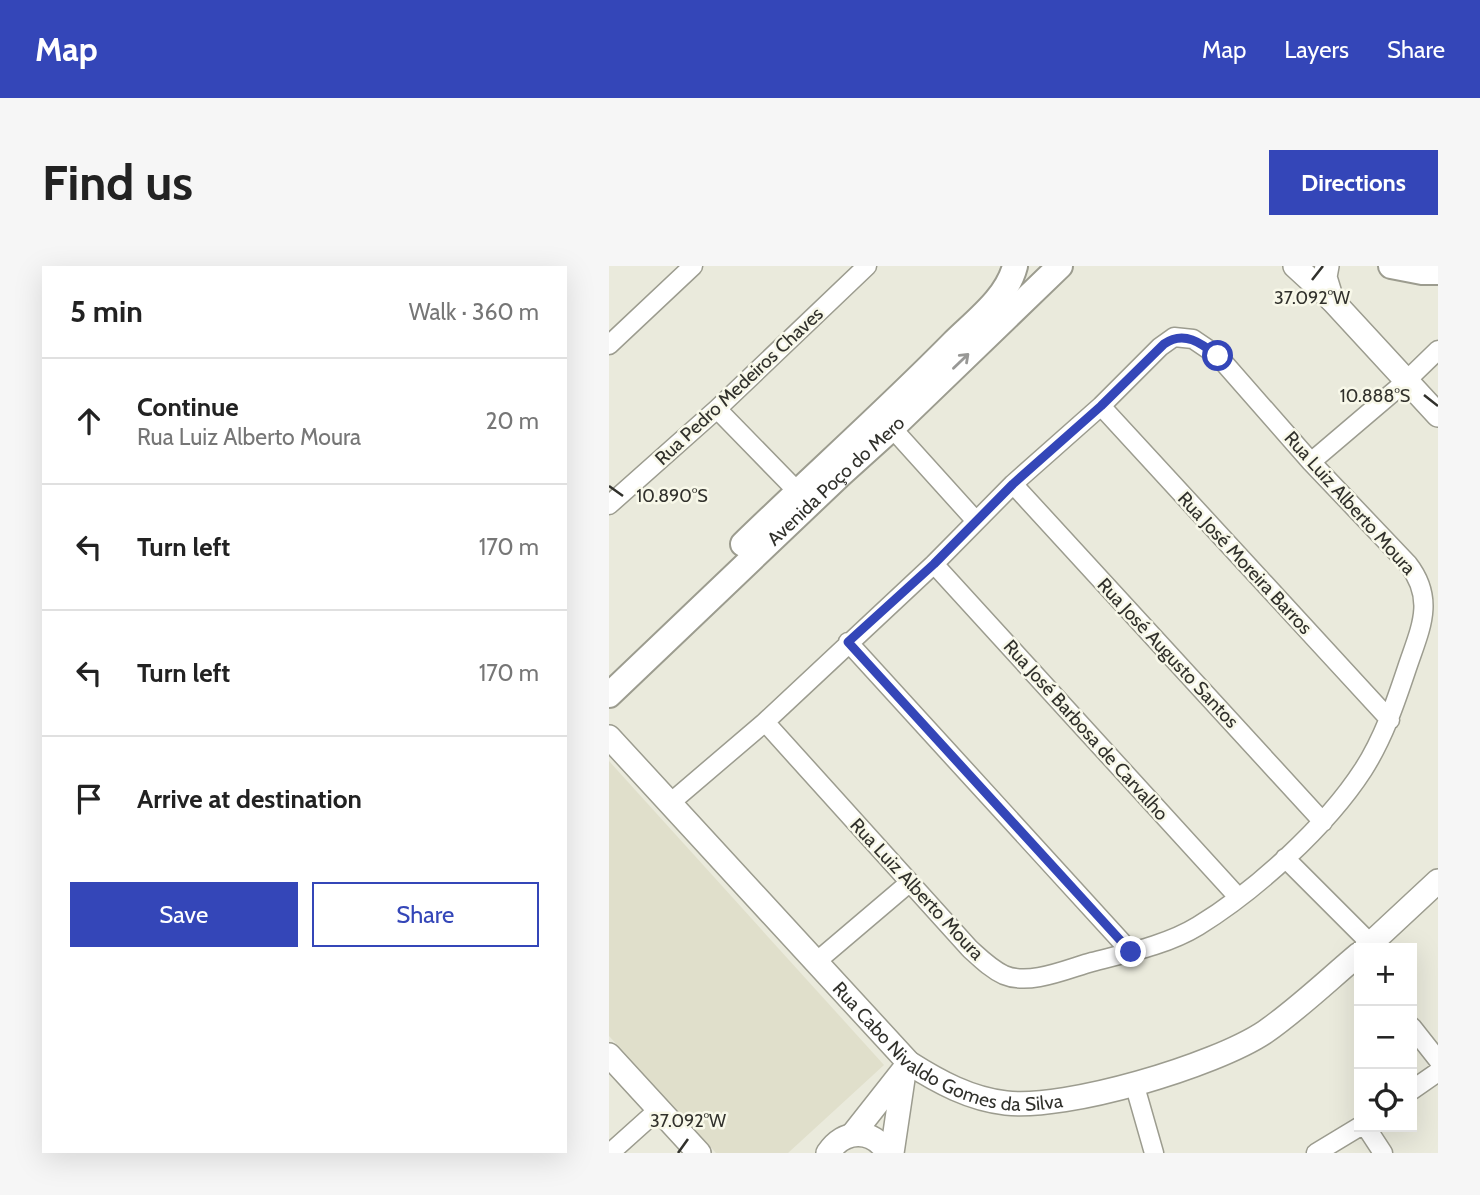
<!DOCTYPE html>
<html lang="en">
<head>
<meta charset="utf-8">
<style>
  :root { --surface:#fff; --page:#f6f6f6; --text:#222; --muted:#767676; --line:#e0e0e0; --accent:#3446b8 }
  body { margin:0; font-family:Cabin,sans-serif; background:var(--page); color:var(--text) }
  .controls { position:absolute; right:21px; bottom:21px; display:grid; overflow:hidden; border-radius:0px; box-shadow:0 7px 28px #0002 }
  .controls button { width:63px; height:63px; display:grid; place-items:center; padding:0; border:0; border-bottom:2px solid var(--line); background:var(--surface); color:var(--text); font:35px sans-serif }
  .stop { position:absolute; width:21px; height:21px; margin:-16px; border:5px solid #3446b8; border-radius:50%; background:#fff }
  .stop.end { background:#3446b8; border-color:#fff; box-shadow:0 2px 7px #0008 }
  .list { margin:0; padding:0; list-style:none }
  h2 { display:flex; justify-content:space-between; align-items:center; height:91px; margin:0; padding:0 28px; font-size:30px }
  h2 small { font-size:23px; font-weight:400; color:var(--muted) }
  .list li { display:grid; grid-template-columns:46px 1fr auto; gap:21px; align-items:center; box-sizing:border-box; height:126px; padding:0 28px; border-top:2px solid var(--line) }
  .list b { display:block; font-size:26px; white-space:nowrap }
  .list p { margin:0; font-size:23px; white-space:nowrap; color:var(--muted) }
  .list em { font-size:23px; font-style:normal; color:var(--muted) }
  .actions { display:flex; gap:14px; padding:21px 28px }
  .actions a { flex:1; padding:16px 0; border:2px solid var(--accent); border-radius:0px; text-align:center; font-size:24px; color:var(--accent) }
  .actions .main { background:var(--accent); color:#fff }
  .icon { flex:none; width:38px; height:38px; fill:none; stroke:currentColor; stroke-width:2; stroke-linecap:round; stroke-linejoin:round }
  .map { position:relative; flex:none; width:829px; height:887px; overflow:hidden; border-radius:0px }
  header { display:flex; align-items:center; gap:42px; box-sizing:border-box; height:98px; padding:0 35px; background:var(--accent); color:#fff }
  header strong { font-size:33px }
  nav { display:flex; gap:38px; margin-inline-start:auto; font-size:24px }
  .intro { display:flex; align-items:center; justify-content:space-between; box-sizing:border-box; height:168px; padding:0 42px }
  h1 { margin:0; font-size:49px }
  .button { padding:18px 32px; border-radius:0px; background:var(--accent); color:#fff; font-size:24px; font-weight:700 }
  main { display:flex; gap:42px; padding:0 42px }
  aside { flex:1; background:var(--surface); border-radius:0px; box-shadow:0 7px 28px #0002 }
  .map>svg:first-child { display:block }
</style>
</head>
<body>
<header>
<strong>Map</strong>
<nav><a>Map</a><a>Layers</a><a>Share</a></nav>
</header>
<div class="intro"><h1>Find us</h1><a class="button">Directions</a></div>
<main>
<aside>
<h2>5 min<small>Walk · 360 m</small></h2>
<ul class="list">
<li><svg class="icon" aria-label="ahead" viewBox="0 0 24 24"><path d="M12 20V5M6 11l6-6 6 6"/></svg><div><b>Continue</b><p>Rua Luiz Alberto Moura</p></div><em>20 m</em></li>
<li><svg class="icon" aria-label="left" viewBox="0 0 24 24"><path d="M17 20v-9H6M10 6l-5 5 5 5"/></svg><div><b>Turn left</b></div><em>170 m</em></li>
<li><svg class="icon" aria-label="left" viewBox="0 0 24 24"><path d="M17 20v-9H6M10 6l-5 5 5 5"/></svg><div><b>Turn left</b></div><em>170 m</em></li>
<li><svg class="icon" aria-label="arrive" viewBox="0 0 24 24"><path d="M6 21V4h12l-3 4 3 4H6"/></svg><div><b>Arrive at destination</b></div></li>
</ul>
<div class="actions"><a class="main">Save</a><a>Share</a></div>
</aside>
<div class="map">
<svg width="829" height="887" viewBox="0 0 829 887">
  <rect width="100%" height="100%" fill="#eaeadc"/>
  <path fill="#e0dfcb" d="M0 495 275 799 179 887H107L0 770Z"/>
  <g fill="none" stroke-linecap="round" stroke-linejoin="round">
    <defs>
      <path id="minor" d="M0 79 84 0
        M492 140 781 454
        M108 143 188 225
        M283 162 367 255
        M702 196 796 116 829 84
        M404 218 714 556
        M0 239 108 143 258 0
        M325 298 629 631
        M239 376 522 686
        M60 538 156 456 325 298 404 218 492 140 551 81 565 71 584 73 609 90 702 196 799 298C827 334 811 363 798 402 786 438 774 473 754 504 717 561 646 625 589 660 558 679 518 687 483 696 458 703 421 720 395 709 382 703 372 693 361 683L156 456
        M676 592 762 678
        M207 696 300 617
        M803 761 829 794
        M525 817 545 887
        M803 824 829 806
        M757 861 774 887
        M1 887 50 843
        M707 887 750 861"/>
      <g id="tertiary">
        <path d="M686 0 723 34 829 149"/>
        <path d="M718 0 716 11 723 34"/>
        <path id="s1" d="M0 471 300 797C330 816 361 833 397 837 457 844 605 800 656 766 689 743 719 714 750 688"/>
        <path d="M757 682 829 615"/>
        <path d="M0 789 90 887"/>
        <path d="M244 868 300 797"/>
        <path d="M219 887C235 863 263 862 279 887"/>
        <path d="M283 887 295 806"/>
      </g>
      <g id="secondary">
        <path d="M782 0 813 6H829"/>
        <path d="M134 278C203 211 275 147 343 78 366 55 398 32 406 0"/>
        <path id="s2" d="M0 429 232 208 283 162 451 0"/>
      </g>
    </defs>
    <use href="#minor" stroke="#9c9c8f" stroke-width="21"/>
    <use href="#tertiary" stroke="#9c9c8f" stroke-width="26"/>
    <use href="#secondary" stroke="#9c9c8f" stroke-width="28"/>
    <use href="#minor" stroke="#fff" stroke-width="18"/>
    <use href="#tertiary" stroke="#fff" stroke-width="23"/>
    <use href="#secondary" stroke="#fff" stroke-width="24"/>
  </g>
  <defs><path id="oneway-shaft" d="M-6 0H5M1.5-3L5.5 0L1.5 3" fill="none" stroke-width="1.6" stroke-linecap="round" stroke-linejoin="round" transform="scale(1.75)"/></defs>
  <use stroke="#989896" href="#oneway-shaft" transform="translate(352 95) rotate(-44)"/>
  <g fill="none" stroke-linecap="round" stroke-linejoin="round">
    <path stroke="#3446b8" stroke-width="9" d="M522 686 239 376 325 298 404 218 492 140 555 78C575 64 592 77 609 90"/>
  </g>
  <path fill="none" stroke="#31312c" stroke-width="2.5" d="M703 14 714 0M815 129 829 140M0 220 14 230M69 887 79 873"/>
  <g text-anchor="middle" dominant-baseline="central" stroke-width="5" stroke-linejoin="round" paint-order="stroke">
    <g font-size="19" fill="#31312c" stroke="#f8f8e9">
      <text transform="translate(130 120) rotate(-43)">Rua Pedro Medeiros Chaves</text>
      <text stroke="none"><textPath href="#s2" startOffset="312">Avenida Poço do Mero</textPath></text>
      <text transform="translate(741 237) rotate(48)">Rua Luiz Alberto Moura</text>
      <text transform="translate(636 297) rotate(47)">Rua José Moreira Barros</text>
      <text transform="translate(559 387) rotate(47)">Rua José Augusto Santos</text>
      <text transform="translate(477 464) rotate(48)">Rua José Barbosa de Carvalho</text>
      <text transform="translate(308 623) rotate(47)">Rua Luiz Alberto Moura</text>
      <text stroke="none"><textPath href="#s1" startOffset="471">Rua Cabo Nivaldo Gomes da Silva</textPath></text>
    </g>
  </g>
  <g font-size="18" text-anchor="middle" fill="#31312c" stroke="#f8f8e9" stroke-width="5" stroke-linejoin="round" paint-order="stroke">
    <text x="703" y="38">37.092°W</text>
    <text x="766" y="136">10.888°S</text>
    <text x="63" y="236">10.890°S</text>
    <text x="79" y="861">37.092°W</text>
  </g>
</svg>
<div class="controls">
<button>+</button>
<button>−</button>
<button><svg class="icon" aria-label="locate" viewBox="0 0 24 24"><circle cx="12" cy="12" r="6"/><path d="M12 2v4M12 18v4M2 12h4M18 12h4"/></svg></button>
</div>
<div class="stop" style="left:609px;top:90px"></div>
<div class="stop end" style="left:522px;top:686px"></div>
</div>
</main>
</body>
</html>
